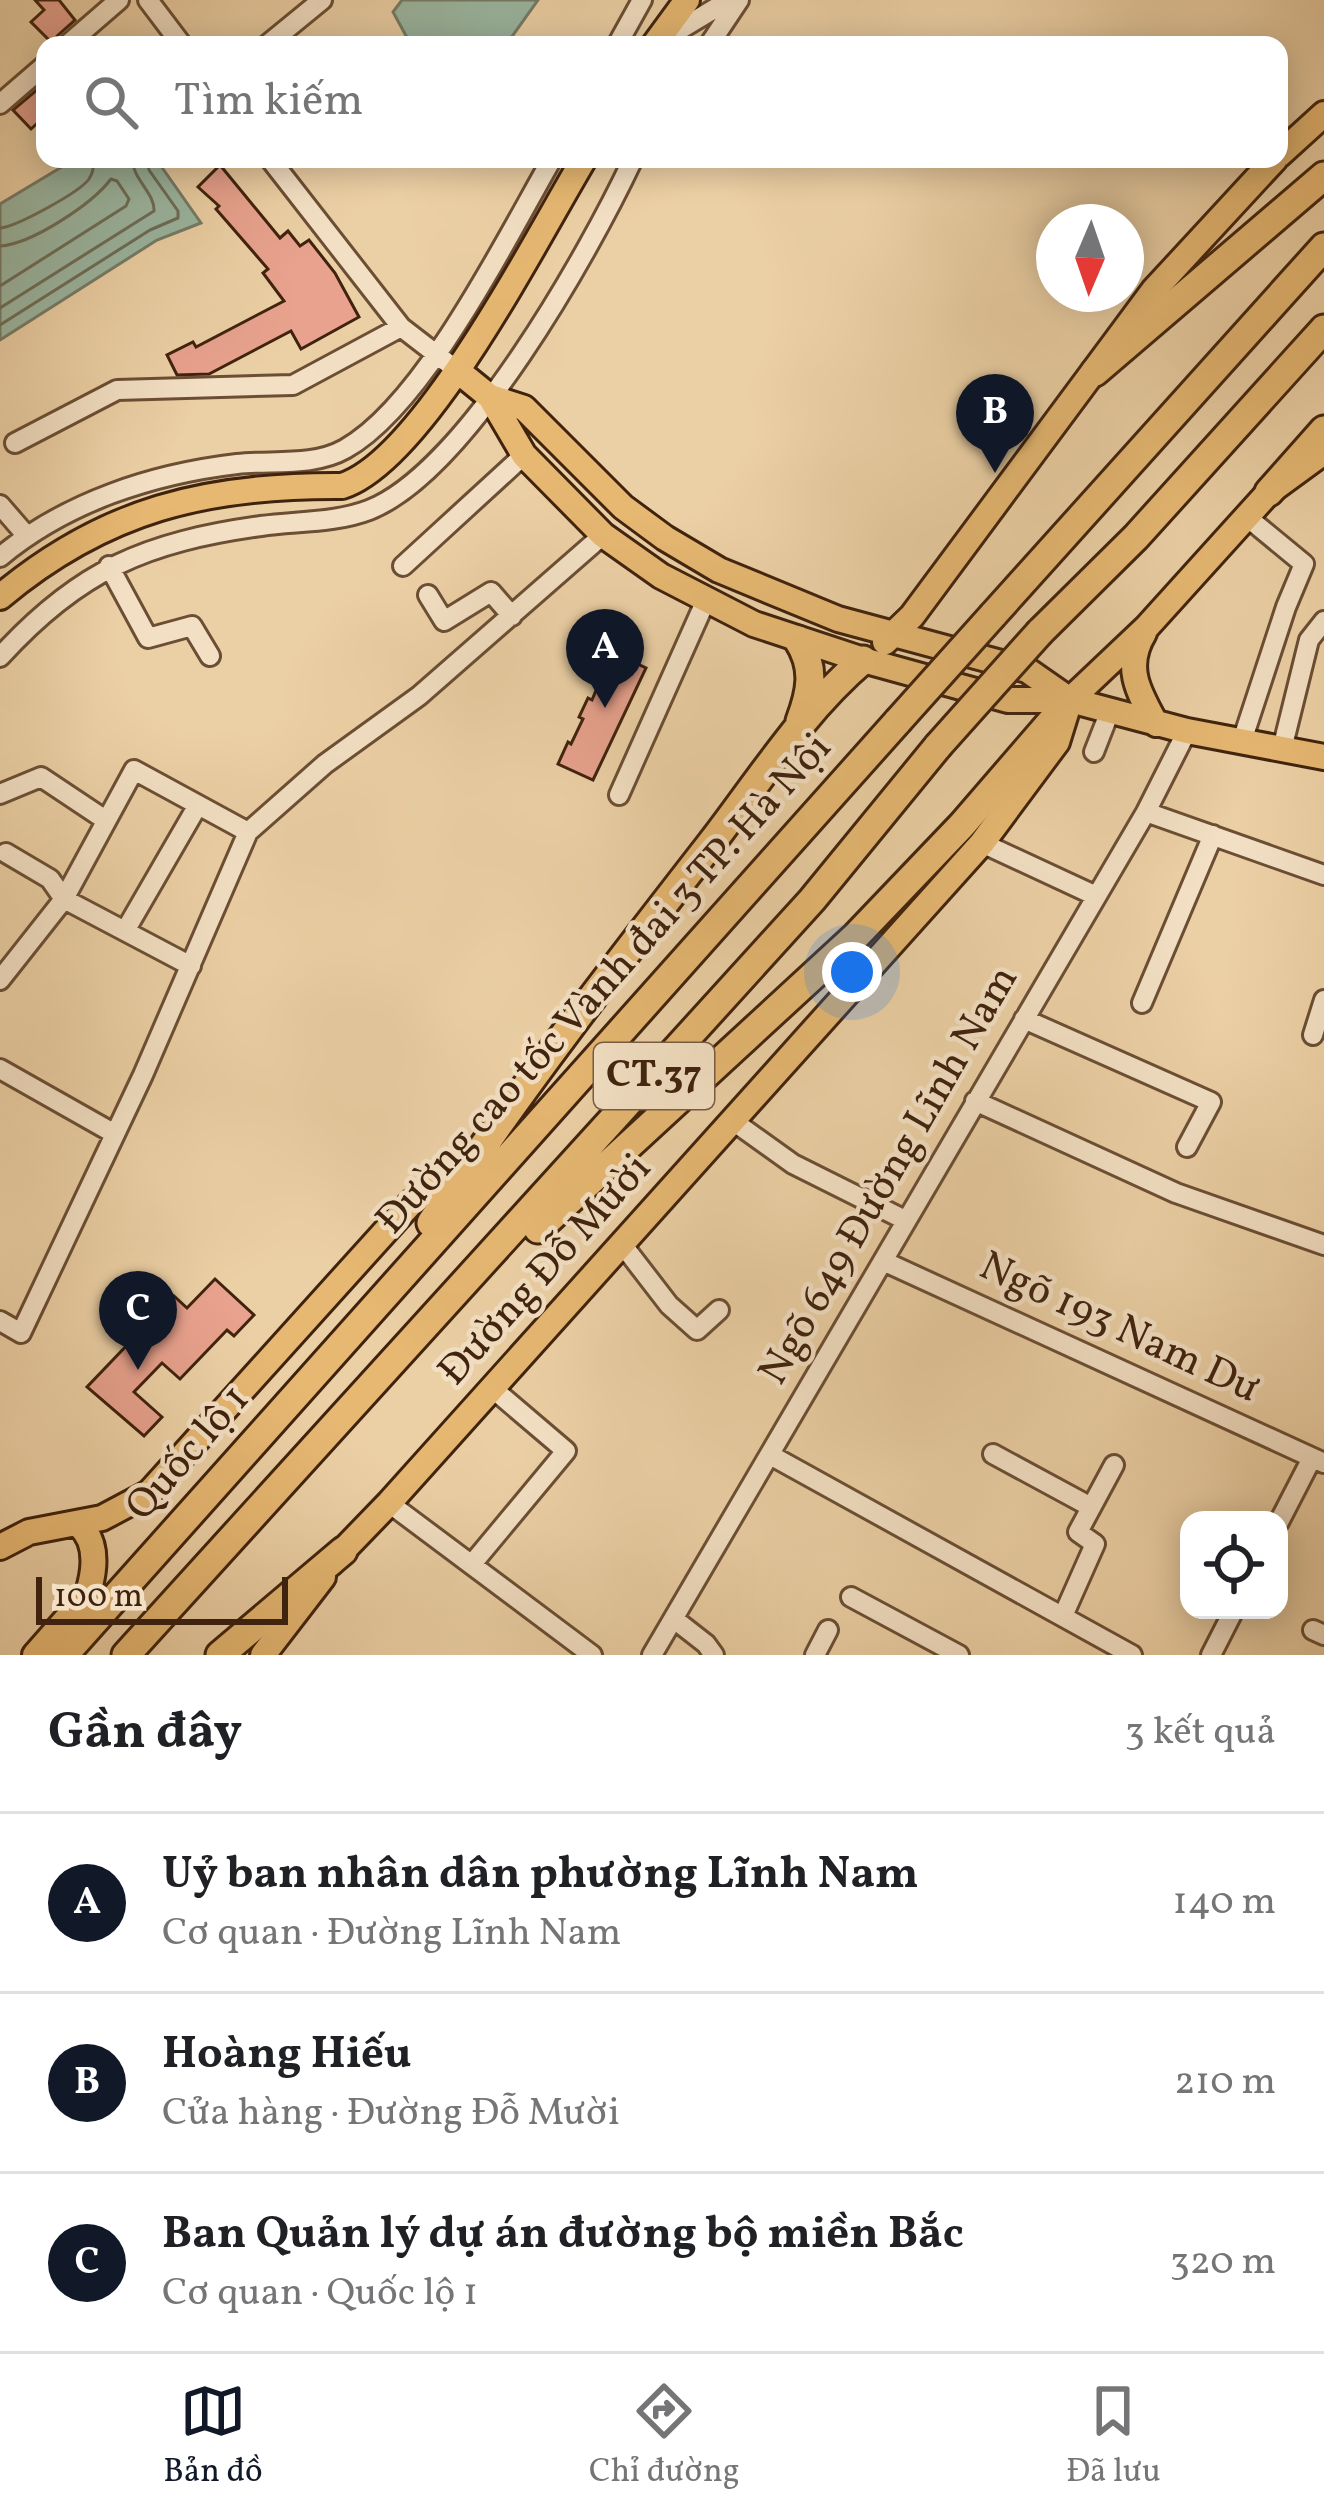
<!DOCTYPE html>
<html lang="vi">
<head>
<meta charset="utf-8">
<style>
  :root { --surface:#fff; --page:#f6f6f6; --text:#202124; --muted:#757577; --line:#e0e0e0; --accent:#111827 }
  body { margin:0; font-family:Vollkorn,serif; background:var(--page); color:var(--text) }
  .controls { position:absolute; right:36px; bottom:36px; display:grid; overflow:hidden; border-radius:24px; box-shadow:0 6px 30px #0003 }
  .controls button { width:108px; height:108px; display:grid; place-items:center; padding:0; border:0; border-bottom:3px solid var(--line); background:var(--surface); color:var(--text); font:60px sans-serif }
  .compass { position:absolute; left:1036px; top:204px; width:108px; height:108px; border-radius:50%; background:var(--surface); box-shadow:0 6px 30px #0003; rotate:182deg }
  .scale { position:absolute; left:36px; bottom:30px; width:252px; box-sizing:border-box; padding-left:12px; border:6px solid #40230e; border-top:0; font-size:33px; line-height:42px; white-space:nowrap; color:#40230e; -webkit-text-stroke:9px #f3e0c4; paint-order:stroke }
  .you { position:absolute; left:852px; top:972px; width:42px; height:42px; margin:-30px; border:9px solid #fff; border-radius:50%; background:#1a73e8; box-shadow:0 0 0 18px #1a73e833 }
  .badge { display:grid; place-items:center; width:78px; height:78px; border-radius:50%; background:var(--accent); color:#fff; font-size:39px; font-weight:700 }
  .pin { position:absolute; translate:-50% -99px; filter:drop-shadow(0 3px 6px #0008) }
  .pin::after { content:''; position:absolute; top:63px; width:42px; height:36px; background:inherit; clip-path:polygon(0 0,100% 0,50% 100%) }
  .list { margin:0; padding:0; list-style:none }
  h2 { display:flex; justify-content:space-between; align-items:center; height:156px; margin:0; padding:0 48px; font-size:51px }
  h2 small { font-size:39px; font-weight:400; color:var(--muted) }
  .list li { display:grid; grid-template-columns:78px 1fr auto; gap:36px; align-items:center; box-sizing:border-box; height:180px; padding:0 48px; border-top:3px solid var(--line) }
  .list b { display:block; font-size:45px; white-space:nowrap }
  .list p { margin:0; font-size:39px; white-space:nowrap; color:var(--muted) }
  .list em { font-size:39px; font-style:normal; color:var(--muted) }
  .icon { flex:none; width:66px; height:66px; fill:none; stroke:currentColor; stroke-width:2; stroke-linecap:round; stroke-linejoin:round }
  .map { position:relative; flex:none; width:1324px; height:1655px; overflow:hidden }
  .search { position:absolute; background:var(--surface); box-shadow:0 6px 30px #0003; left:36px; right:36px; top:36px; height:132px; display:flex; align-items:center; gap:30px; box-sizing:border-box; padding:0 42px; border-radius:24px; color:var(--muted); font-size:45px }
  .sheet { height:696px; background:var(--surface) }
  nav { display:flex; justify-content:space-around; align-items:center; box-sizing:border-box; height:168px; border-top:3px solid var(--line); background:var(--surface); font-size:33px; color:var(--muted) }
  nav a { display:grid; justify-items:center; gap:6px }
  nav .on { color:var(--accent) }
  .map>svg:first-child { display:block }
</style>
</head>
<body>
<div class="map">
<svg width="1324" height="1655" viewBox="0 0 1324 1655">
  <rect width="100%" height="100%" fill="#ecd0a5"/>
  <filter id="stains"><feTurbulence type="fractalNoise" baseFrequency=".00167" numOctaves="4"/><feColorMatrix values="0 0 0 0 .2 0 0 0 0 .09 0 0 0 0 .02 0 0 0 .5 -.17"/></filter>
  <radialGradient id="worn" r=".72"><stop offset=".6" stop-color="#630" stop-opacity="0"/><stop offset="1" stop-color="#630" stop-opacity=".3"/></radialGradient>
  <path fill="#9ab7a2" stroke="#767c67" stroke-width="3" d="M402 0H538L506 45H411L393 12Z
    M75 159H156L201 223 157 240 0 340V204Z"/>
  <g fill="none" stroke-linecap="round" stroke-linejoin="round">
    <path stroke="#6d6d58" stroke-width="3" d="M0 228C16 227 80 192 89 179 94 171 93 168 93 159
      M0 246C32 244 92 204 111 179L117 181 129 199 126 206 0 286
      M0 308 154 211C155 193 133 180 132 159
      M0 325 150 230 178 218V211L149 170 147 159"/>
  </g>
  <path fill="#e8a28e" stroke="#40230e" stroke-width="3" d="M35 0H59L75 20 57 36 54 45 31 22 44 10Z
    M45 83V116L31 129 13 110Z
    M220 165 280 238 288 231 300 246 309 240 335 273 359 317 301 349 291 331 209 374 177 375 167 355 193 342 196 347 284 301 263 273 268 269 216 209 219 206 198 187Z
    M612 652 646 668 593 780 558 764 568 742 571 744 583 719 579 717 588 698 592 700Z
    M215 1279 254 1315 234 1336 227 1330 180 1379 162 1363 134 1392 162 1417 144 1436 87 1387 174 1296 187 1308Z"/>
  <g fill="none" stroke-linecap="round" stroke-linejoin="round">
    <defs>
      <path id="minor" d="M148 0 182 45
        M661 41 729 0
        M67 45 119 0
        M267 45 322 0
        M617 45 642 0
        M709 45 739 0
        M0 104 45 65
        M270 159 401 327 458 371
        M15 443 117 390 293 385 401 327
        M0 505 26 535
        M0 557C66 502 152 474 237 464 272 460 313 467 345 449 424 405 506 239 552 159
        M109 566 148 638 192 626 210 656
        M403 566 524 455
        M428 595 444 621 491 592 512 616
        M0 657C79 570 146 542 261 526 296 521 335 523 369 510 466 472 589 253 633 159
        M1242 741 1286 607 1304 564 1247 517
        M1282 749 1309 640 1324 621
        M1094 752 1110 711
        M0 794 41 777 104 819
        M619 795 706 600
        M1146 812 1324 875
        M982 843 1094 895
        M125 931 198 805
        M191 966 64 899 134 770 248 832
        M0 980 64 899 50 879 6 853
        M1142 1003 1213 835
        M1024 1019 1211 1102 1187 1147
        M1313 1035 1324 1000
        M0 1069 115 1134
        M975 1101 1176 1193 1324 1245
        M733 1121 793 1164 905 1220
        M622 1244 669 1305 697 1330 719 1310
        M883 1261 1324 1463
        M0 1321 21 1333 143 1075 248 832 325 764 419 696 603 535
        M993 1454 1091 1507
        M772 1456 1132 1655
        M389 1503 592 1655
        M1279 1522 1312 1458
        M472 1564 566 1451 492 1388
        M851 1597 959 1655
        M1063 1616 1095 1544 1078 1532 1114 1465
        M674 1619 706 1644 714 1655
        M1313 1630 1324 1635
        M652 1655 1146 812 1187 731
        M815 1655 828 1630
        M1211 1655 1234 1610"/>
      <path id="major" d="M654 45 687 0
        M1279 155 1324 114
        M458 371 490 397 524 408 623 507 665 538 719 570 838 619 1027 670 1070 700
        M490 397 524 455 603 535 661 576 754 624 863 660 1008 700H1070L1187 731 1324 757
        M0 597C105 509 207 485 342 486 424 460 537 237 584 159
        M1144 633C1123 667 1139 693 1156 724
        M885 642 912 616 1154 290 1275 159
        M0 1547 29 1532 102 1518 149 1493 411 1203 472 1156
        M331 1563 389 1503 982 843 1057 742 1070 700 1146 628 1269 492 1324 452
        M70 1645C81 1611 112 1552 78 1524
        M35 1655 79 1605
        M263 1655 323 1577"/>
      <path id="highway" d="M1095 372 1324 176
        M1269 492 1324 430
        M993 615 1324 247
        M1040 632 1136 537 1324 329
        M798 640C816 668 811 692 800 721
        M431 1223C519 1090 618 963 716 837 761 778 805 709 863 660
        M538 1229 855 937 962 825 1070 700
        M64 1655 898 721
        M126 1655 812 900 938 746
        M220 1655 343 1551"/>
    </defs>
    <use href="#minor" stroke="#6b4e34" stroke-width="24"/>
    <use href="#major" stroke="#40230e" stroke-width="30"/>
    <use href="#highway" stroke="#40230e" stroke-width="33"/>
    <use href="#minor" stroke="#f3e0c4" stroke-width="18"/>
    <use href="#major" stroke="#e6b872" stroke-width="24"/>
    <use href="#highway" stroke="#e6b872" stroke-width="27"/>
    <defs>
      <path id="highway-bridge" d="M898 721 993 615
        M938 746 1040 632"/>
    </defs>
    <use href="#highway-bridge" stroke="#40230e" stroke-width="33" stroke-linecap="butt"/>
    <use href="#highway-bridge" stroke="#e6b872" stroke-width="27"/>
  </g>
  <g text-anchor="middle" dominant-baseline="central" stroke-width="9" stroke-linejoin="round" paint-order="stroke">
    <rect fill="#f3e0c4" stroke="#765c45" stroke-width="3" x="594" y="1043" width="120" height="66" rx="9"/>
    <g font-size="39" font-weight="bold" fill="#40230e">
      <text x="654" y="1076">CT.37</text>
    </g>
    <g font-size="42" fill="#40230e" stroke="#f3e0c4">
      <text transform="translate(605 985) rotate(-48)">Đường cao tốc Vành đai 3 TP. Hà Nội</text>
      <text transform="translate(890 1176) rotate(-60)">Ngõ 649 Đường Lĩnh Nam</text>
      <text transform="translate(546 1271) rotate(-48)">Đường Đỗ Mười</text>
      <text transform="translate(1119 1329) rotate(25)">Ngõ 193 Nam Dư</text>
      <text transform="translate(189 1454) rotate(-49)">Quốc lộ 1</text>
    </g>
  </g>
  <rect width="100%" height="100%" filter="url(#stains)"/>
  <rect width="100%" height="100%" fill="url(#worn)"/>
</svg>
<div class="controls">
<button><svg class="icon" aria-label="locate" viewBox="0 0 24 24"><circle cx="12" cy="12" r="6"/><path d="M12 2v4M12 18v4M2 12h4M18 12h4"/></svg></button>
</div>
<svg class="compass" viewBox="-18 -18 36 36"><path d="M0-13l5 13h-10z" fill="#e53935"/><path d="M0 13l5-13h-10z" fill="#757577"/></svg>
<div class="scale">100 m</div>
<div class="you"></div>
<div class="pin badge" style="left:605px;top:708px">A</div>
<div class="pin badge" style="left:995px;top:473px">B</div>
<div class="pin badge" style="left:138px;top:1370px">C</div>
<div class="search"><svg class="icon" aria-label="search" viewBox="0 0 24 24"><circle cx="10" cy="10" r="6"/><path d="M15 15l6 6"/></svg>Tìm kiếm</div>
</div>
<section class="sheet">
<h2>Gần đây<small>3 kết quả</small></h2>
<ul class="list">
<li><span class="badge">A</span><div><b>Uỷ ban nhân dân phường Lĩnh Nam</b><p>Cơ quan · Đường Lĩnh Nam</p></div><em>140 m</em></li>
<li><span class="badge">B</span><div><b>Hoàng Hiếu</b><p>Cửa hàng · Đường Đỗ Mười</p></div><em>210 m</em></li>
<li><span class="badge">C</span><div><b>Ban Quản lý dự án đường bộ miền Bắc</b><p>Cơ quan · Quốc lộ 1</p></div><em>320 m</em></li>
</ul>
</section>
<nav>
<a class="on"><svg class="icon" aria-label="map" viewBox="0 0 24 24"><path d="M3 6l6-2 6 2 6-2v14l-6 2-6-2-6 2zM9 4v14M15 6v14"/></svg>Bản đồ</a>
<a><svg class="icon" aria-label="directions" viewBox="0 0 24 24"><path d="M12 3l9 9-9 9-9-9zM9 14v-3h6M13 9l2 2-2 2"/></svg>Chỉ đường</a>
<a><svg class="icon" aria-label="saved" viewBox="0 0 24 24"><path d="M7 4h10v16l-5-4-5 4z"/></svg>Đã lưu</a>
</nav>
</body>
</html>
